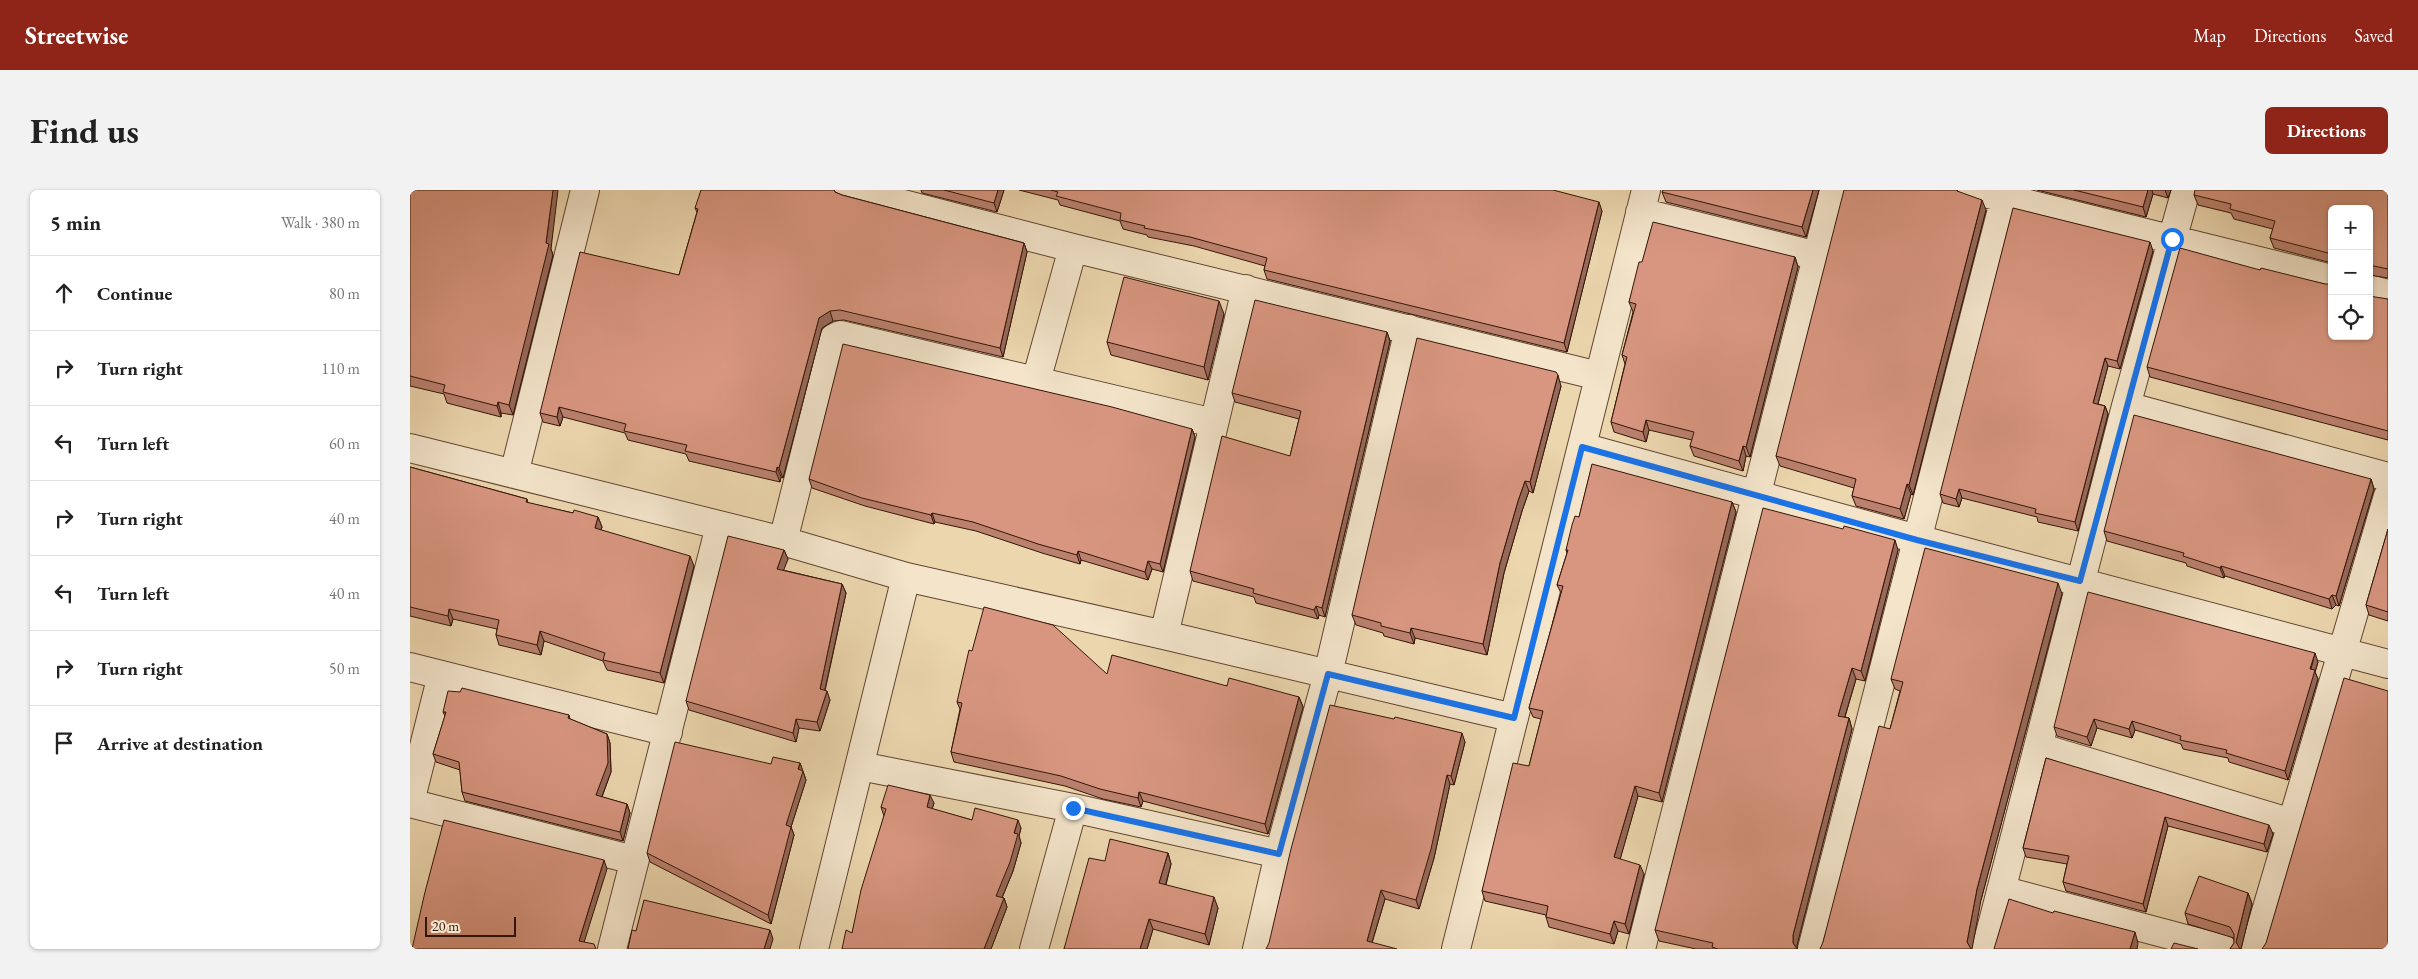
<!DOCTYPE html>
<html lang="en">
<head>
<meta charset="utf-8">
<style>
  :root { --surface:#fff; --page:#f2f2f2; --text:#222; --muted:#767676; --line:#e0e0e0; --accent:#8f2418 }
  body { margin:0; font-family:"EB Garamond",serif; background:var(--page); color:var(--text) }
  .controls { position:absolute; right:15px; top:15px; display:grid; overflow:hidden; border-radius:8px; box-shadow:0 1px 4px #0004 }
  .controls button { width:45px; height:45px; display:grid; place-items:center; padding:0; border:0; border-bottom:1px solid var(--line); background:var(--surface); color:var(--text); font:25px sans-serif }
  .scale { position:absolute; left:15px; bottom:12px; width:91px; box-sizing:border-box; padding-left:5px; border:2px solid #341508; border-top:0; font-size:14px; line-height:18px; white-space:nowrap; color:#341508; -webkit-text-stroke:4px #f3e4ca; paint-order:stroke }
  .stop { position:absolute; width:15px; height:15px; margin:-11px; border:4px solid #1a73e8; border-radius:50%; background:#fff }
  .stop.end { background:#1a73e8; border-color:#fff; box-shadow:0 1px 5px #0008 }
  .list { margin:0; padding:0; list-style:none }
  h2 { display:flex; justify-content:space-between; align-items:center; height:65px; margin:0; padding:0 20px; font-size:21px }
  h2 small { font-size:16px; font-weight:400; color:var(--muted) }
  .list li { display:grid; grid-template-columns:32px 1fr auto; gap:15px; align-items:center; box-sizing:border-box; height:75px; padding:0 20px; border-top:1px solid var(--line) }
  .list b { display:block; font-size:19px; white-space:nowrap }
  .list em { font-size:16px; font-style:normal; color:var(--muted) }
  .icon { flex:none; width:28px; height:28px; fill:none; stroke:currentColor; stroke-width:2; stroke-linecap:round; stroke-linejoin:round }
  .map { position:relative; flex:none; width:1978px; height:759px; overflow:hidden; border-radius:8px }
  header { display:flex; align-items:center; gap:30px; box-sizing:border-box; height:70px; padding:0 25px; background:var(--accent); color:#fff }
  header strong { font-size:24px }
  nav { display:flex; gap:28px; margin-inline-start:auto; font-size:18px }
  .intro { display:flex; align-items:center; justify-content:space-between; box-sizing:border-box; height:120px; padding:0 30px }
  h1 { margin:0; font-size:35px }
  .button { padding:12px 22px; border-radius:8px; background:var(--accent); color:#fff; font-size:18px; font-weight:700 }
  main { display:flex; gap:30px; padding:0 30px }
  aside { flex:1; background:var(--surface); border-radius:8px; box-shadow:0 1px 4px #0004 }
  .map>svg:first-child { display:block }
</style>
</head>
<body>
<header>
<strong>Streetwise</strong>
<nav><a>Map</a><a>Directions</a><a>Saved</a></nav>
</header>
<div class="intro"><h1>Find us</h1><a class="button">Directions</a></div>
<main>
<aside>
<h2>5 min<small>Walk · 380 m</small></h2>
<ul class="list">
<li><svg class="icon" aria-label="ahead" viewBox="0 0 24 24"><path d="M12 20V5M6 11l6-6 6 6"/></svg><div><b>Continue</b></div><em>80 m</em></li>
<li><svg class="icon" aria-label="right" viewBox="0 0 24 24"><path d="M7 20v-9h11M14 6l5 5-5 5"/></svg><div><b>Turn right</b></div><em>110 m</em></li>
<li><svg class="icon" aria-label="left" viewBox="0 0 24 24"><path d="M17 20v-9H6M10 6l-5 5 5 5"/></svg><div><b>Turn left</b></div><em>60 m</em></li>
<li><svg class="icon" aria-label="right" viewBox="0 0 24 24"><path d="M7 20v-9h11M14 6l5 5-5 5"/></svg><div><b>Turn right</b></div><em>40 m</em></li>
<li><svg class="icon" aria-label="left" viewBox="0 0 24 24"><path d="M17 20v-9H6M10 6l-5 5 5 5"/></svg><div><b>Turn left</b></div><em>40 m</em></li>
<li><svg class="icon" aria-label="right" viewBox="0 0 24 24"><path d="M7 20v-9h11M14 6l5 5-5 5"/></svg><div><b>Turn right</b></div><em>50 m</em></li>
<li><svg class="icon" aria-label="arrive" viewBox="0 0 24 24"><path d="M6 21V4h12l-3 4 3 4H6"/></svg><div><b>Arrive at destination</b></div></li>
</ul>
</aside>
<div class="map">
<svg width="1978" height="759" viewBox="0 0 1978 759">
  <rect width="100%" height="100%" fill="#ecd6ae"/>
  <filter id="stains"><feTurbulence type="fractalNoise" baseFrequency=".004" numOctaves="4"/><feColorMatrix values="0 0 0 0 .2 0 0 0 0 .09 0 0 0 0 .02 0 0 0 .5 -.17"/></filter>
  <radialGradient id="worn" r=".72"><stop offset=".6" stop-color="#630" stop-opacity="0"/><stop offset="1" stop-color="#630" stop-opacity=".3"/></radialGradient>
  <g fill="none" stroke-linecap="round" stroke-linejoin="round">
    <defs>
      <path id="minor" d="M439 0 663 58 1189 186
        M1562 0 1922 89
        M1230 22 1408 66
        M1959 99 1978 104
        M626 191 663 58
        M1716 216 1978 287
        M1172 257 1507 349 1978 474
        M0 258 373 351 496 387 754 445 1104 528
        M104 284 175 0
        M373 351 424 148 430 145 804 233
        M754 445 836 99
        M0 477 258 542
        M1628 557 1882 633
        M450 576 663 618 869 664
        M0 612 32 485
        M0 613 224 670
        M1591 700 1813 759
        M202 759 310 336
        M404 759 496 387
        M624 759 663 618
        M847 759 869 664 918 484 999 139
        M1046 759 1236 0
        M1231 759 1424 0
        M1402 759 1597 0
        M1576 759 1716 216 1776 0
        M1845 759 1978 306"/>
    </defs>
    <use href="#minor" stroke="#624532" stroke-width="30"/>
    <use href="#minor" stroke="#f3e4ca" stroke-width="28"/>
  </g>
  <path fill="#ba816e" stroke="#341508" d="M0 0 141 59 143 65 103 225 91 223V227L37 213 34 204 0 196Z
    M511 0H594L587 22 512 3Z
    M609 0H887L1192 21 1157 162 857 89 854 80 855 76 784 56 738 47 737 45 713 39 710 31 650 15 648 10Z
    M1409 0 1396 47 1256 12 1252 2Z
    M1627 0H1761L1758 8 1743 4 1736 27Z
    M1978 0V88L1959 85V19H1922V73L1864 58 1860 48 1863 39 1824 29 1821 23 1788 15 1784 5Z
    M1547 1 1576 20 1503 305 1501 304 1494 329 1446 316 1442 306 1444 298 1370 276 1366 266Z
    M425 2 432 5 614 53 617 62 593 167 434 130 423 131 412 138 373 288 371 287 370 292 279 271 276 264 218 250 215 243 153 227 150 236 133 232 130 223 269 85 287 22 285 18Z
    M1743 61 1710 179 1698 176 1688 214 1695 216 1698 224 1668 341 1628 332 1627 327 1552 308 1549 317 1533 313 1530 304Z
    M1385 67 1388 77 1340 267 1336 266 1333 281 1284 266 1280 256 1282 250 1239 240 1236 252 1204 242 1201 232 1215 174 1212 165 1223 122 1219 112 1232 72Z
    M1850 80 1915 94 1922 146 1978 109V250L1740 187 1737 177Z
    M814 124 798 190 701 165 697 152Z
    M977 142 980 151 915 427 909 425 908 429 846 413 844 407 783 391 780 381 880 266 889 229 825 212 822 203Z
    M1151 196 1123 303 1119 301 1112 321 1094 383 1077 465 1005 448 1004 454 974 446 973 443 946 435 942 425Z
    M782 239 785 247 753 382 742 379 738 390 671 370 670 374 632 363 566 341 525 332 524 334 455 316 402 298 399 289Z
    M0 277 117 309 118 313 163 323 188 327 192 337 191 340 284 376 254 493 197 480 193 471 134 451 131 465 89 455 86 445 87 439 43 429 41 436 0 426Z
    M1961 289 1964 299 1929 416 1926 415 1922 419 1815 386 1814 388 1777 376 1776 373 1697 351 1694 341Z
    M1322 312 1326 322 1252 612 1228 606 1210 669 1234 684 1219 744 1208 741 1204 754 1139 737 1136 727V725L1075 711 1072 701 1119 576 1131 529 1123 527 1119 518 1151 403 1147 395 1157 363 1156 360 1169 327Z
    M1978 339V431L1959 425 1956 415Z
    M374 360 378 369 373 380 432 394 436 403 415 501 420 510 410 541 389 538 386 552 279 520 276 511Z
    M1488 360 1455 491 1446 489 1435 527 1439 528 1442 539 1387 755V759H1286L1249 751 1245 740Z
    M1652 404 1571 710 1413 752 1480 539 1490 501 1485 499 1481 489Z
    M1908 472 1905 482 1908 489 1878 590 1819 572 1818 568 1773 559 1771 554 1725 540 1722 548 1687 538 1681 556 1647 546 1644 537Z
    M697 484 817 496 889 507 893 517 858 644 733 611 731 617 693 609 655 596 544 572 541 562 550 519 547 512Z
    M33 522 159 525 160 529 197 544 200 553 201 582 192 607 217 614 220 623 213 651 55 611 52 602 50 580 26 572 23 564 35 526Z
    M1055 552 1044 595 1040 594 1024 668 1009 719 975 709 962 753 856 759Z
    M1636 568 1863 644 1857 662 1758 636 1736 722 1656 701 1653 692 1657 674 1616 667 1613 658Z
    M390 573 396 590 381 637 384 645 361 734 240 672 237 663 361 574Z
    M524 613 522 619 562 630 611 638 609 646 611 653 603 681 592 708H594L597 717 581 759H432L442 743 474 626 471 617Z
    M758 663 761 674 756 695 808 718 799 755 743 739 737 759H654L695 671Z
    M1838 703 1842 714 1831 759H1820L1824 753V748L1778 734 1775 723Z"/>
  <path fill="#97695a" stroke="#341508" d="M143 0H148L141 59 143 65 103 225 99 215 136 53Z
    M588 0H594L587 22 584 13Z
    M1403 0H1409L1396 47 1392 37Z
    M1738 0H1742L1743 4 1736 27 1733 17Z
    M1755 0H1761L1758 8Z
    M1572 10 1576 20 1503 305 1499 295Z
    M1189 12 1192 21 1157 162 1154 153Z
    M1740 52 1743 61 1710 179 1707 171Z
    M614 53 617 62 593 167 590 158Z
    M1385 67 1388 77 1340 267 1336 257Z
    M809 111 814 124 798 190 794 177Z
    M420 121 423 131 412 138 373 288 369 278 409 128Z
    M977 142 980 151 915 427 912 418Z
    M1695 168 1698 176 1686 221 1683 213Z
    M1148 185 1151 196 1123 303 1120 292Z
    M88 212 91 223V227L87 216Z
    M1695 216 1698 224 1668 341 1665 332Z
    M149 217 153 227 150 236 147 227Z
    M1236 230 1239 240 1236 252 1233 242Z
    M782 239 785 247 753 382 750 374Z
    M1333 256 1336 266 1333 281 1329 271Z
    M367 277 371 287 370 292 366 282Z
    M1961 289 1964 299 1929 416 1926 406Z
    M1115 291 1119 301 1112 321 1094 383 1077 465 1073 454 1090 373 1108 311Z
    M1497 294 1501 304 1494 329 1490 319Z
    M1549 299 1552 308 1549 317 1546 309Z
    M1322 312 1326 322 1252 612 1249 603Z
    M522 323 525 332 524 334 521 325Z
    M188 327 192 337 188 348 185 338Z
    M1485 350 1488 360 1455 491 1451 481Z
    M374 360 378 369 371 387 367 379Z
    M668 361 671 370 670 374 667 365Z
    M280 366 284 376 254 493 250 483Z
    M738 371 742 379 738 390 735 382Z
    M1811 376 1815 386 1814 388 1810 378Z
    M1648 393 1652 404 1571 710 1562 759H1560L1557 752 1567 699Z
    M432 394 436 403 413 508 410 499Z
    M1922 405 1926 415 1922 419 1919 409Z
    M906 416 909 425 908 429 904 420Z
    M39 419 43 429 41 436 38 426Z
    M1001 438 1005 448 1004 454 1000 443Z
    M130 441 134 451 131 465 127 455Z
    M1905 463 1908 472 1905 482 1908 489 1878 590 1875 581Z
    M1442 478 1446 489 1432 536 1428 526Z
    M417 501 420 510 410 541 407 532Z
    M889 507 893 517 858 644 855 634Z
    M1439 528 1442 539 1387 755V759L1383 753V745Z
    M386 529 389 538 386 552 383 543Z
    M1684 529 1687 538 1681 556 1677 547Z
    M1722 531 1725 540 1722 548 1719 539Z
    M1052 543 1055 552 1044 595 1041 586Z
    M197 544 200 553 201 582 189 614 186 605Z
    M390 573 396 590 381 637 384 645 361 734 358 725 376 635Z
    M1037 585 1040 594 1024 668 1009 719 1006 710Z
    M1225 596 1228 606 1208 677 1204 667Z
    M729 602 733 611 731 617 728 608Z
    M520 605 524 613 520 626 517 617Z
    M217 614 220 623 213 651 210 642Z
    M1755 627 1758 636 1736 722 1733 714Z
    M608 630 611 638 609 646 611 653 603 681 589 715 586 706Z
    M1859 635 1863 644 1857 662 1854 654Z
    M758 663 761 674 753 704 749 693Z
    M194 670 197 679 172 759 169 751Z
    M1230 675 1234 684 1219 744 1215 734Z
    M971 700 975 709 960 759 957 751Z
    M1838 703 1842 714 1831 759H1829L1826 752Z
    M804 707 808 718 799 755 795 744Z
    M594 708 597 717 581 759H574Z
    M739 729 743 739 737 759H730Z
    M1204 731 1208 741 1204 754 1200 744Z
    M360 740 363 749 360 759H354Z
    M1725 742 1728 753 1727 759H1720Z"/>
  <path fill="#d89680" stroke="#341508" d="M0 0H143L136 53 139 54 99 215 88 212 87 216 33 202 35 195 0 186Z
    M291 0H424L425 2 432 5 614 53 590 158 430 120 420 121 409 128 369 278 367 277 366 282 275 261 277 255 214 241 216 234 149 217 147 227 130 223 170 62 269 85 288 19 285 18Z
    M534 0H588L584 13Z
    M641 0H1143L1189 12 1154 153 854 80 857 68 780 47 734 38 735 36 710 30 711 23 646 6 648 2Z
    M1253 0H1403L1392 37 1252 2Z
    M1434 0H1547V1L1572 10 1499 295 1497 294 1490 319 1442 306 1446 289 1366 266Z
    M1664 0H1738L1733 17Z
    M1785 0H1978V79L1959 75V19H1922V64L1860 48 1865 31 1820 19 1821 14 1784 5Z
    M1603 18 1740 52 1707 171 1695 168 1683 213 1695 216 1665 332 1625 323 1626 319 1549 299 1546 309 1530 304Z
    M1243 32 1385 67 1336 257 1333 256 1329 271 1280 256 1284 242 1236 230 1233 242 1201 232 1217 167 1212 165 1226 114 1219 112 1229 72H1232Z
    M1770 58 1850 80 1851 78 1915 94H1922V146H1959V106L1978 109V241L1737 177Z
    M714 87 809 111 794 177 697 152Z
    M845 110 977 142 912 418 906 416 904 420 843 403 844 399 780 381 812 246 880 266 891 221 822 203Z
    M1007 148 1146 182 1148 185 1120 292 1115 291 1108 311 1090 373 1073 454 1001 438 1000 443 971 436V433L942 425Z
    M433 154 702 217 782 239 750 374 738 371 735 382 668 361 667 365 628 354 563 332 522 323 521 325 452 308 399 289Z
    M1724 225 1961 289 1926 406 1922 405 1919 409 1811 376 1810 378 1773 366 1774 363 1694 341Z
    M1182 274 1322 312 1249 603 1225 596 1204 667 1230 675 1215 734 1204 731 1200 744 1136 727 1138 716 1072 701 1103 573 1119 576 1133 521 1119 518 1153 396 1147 395 1158 360H1156L1162 335 1165 326 1169 327Z
    M0 277 117 309 116 312 163 323 164 320 188 327 185 338 280 366 250 483 193 470 195 463 130 441 127 455 86 445 89 430 39 419 38 426 0 417Z
    M1353 318 1433 339 1434 336 1485 350 1451 481 1442 478 1428 526 1439 528 1383 745V753L1387 759H1308L1302 757 1303 753 1245 740Z
    M1978 339V422L1956 415Z
    M318 346 374 360 367 379 432 394 410 499 417 501 407 532 386 529 383 543 276 511Z
    M1515 358 1648 393 1567 699 1557 752 1561 759H1410L1413 752 1469 536 1480 539 1493 492 1481 489Z
    M1678 402 1905 463 1900 479 1905 480 1875 581 1816 563 1817 560 1770 550 1771 546 1722 531 1719 539 1684 529 1677 547 1644 537Z
    M574 417 643 435 697 484 702 465 817 496 819 488 889 507 855 634 729 602 728 608 690 599 651 586 541 562 552 513 547 512 559 460 562 461Z
    M1934 488 1978 501V759H1852L1856 753Z
    M52 498 159 525 158 528 197 544 198 573 186 605 217 614 210 642 52 602 49 572 23 564 36 522H33L38 501 50 502Z
    M920 515 984 529 985 527 1052 543 1041 586 1037 585 1021 659 1006 710 971 700 957 751 987 759H856L859 753 881 659Z
    M265 552 361 574 363 567 390 573 388 579 393 581 376 635 381 637 358 725 237 663Z
    M1636 568 1859 635 1854 654 1755 627 1733 714 1653 692 1659 666 1613 658Z
    M478 595 520 605 517 617 562 630 565 618 608 630 604 643 608 644 600 672 586 706 594 708 574 759H432L436 740 442 743 451 700 476 619 471 617Z
    M34 630 194 670 169 751 184 754 186 759H2L15 702Z
    M700 649 758 663 749 693 804 707 795 744 739 729 730 759H654L679 668 695 671Z
    M1789 686 1838 703 1826 752 1830 759H1820L1824 753V744L1820 737 1775 723Z
    M1599 709 1643 723 1644 721 1725 742 1720 759H1584Z
    M234 710 360 740 354 759H218L222 740 226 741Z
    M1764 753 1788 759H1761Z"/>
  <g fill="none" stroke-linecap="round" stroke-linejoin="round">
    <path stroke="#1a73e8" stroke-width="6" d="M663 618 869 664 918 484 1104 528 1172 257 1507 350 1670 391 1762 49"/>
  </g>
  <rect width="100%" height="100%" filter="url(#stains)"/>
  <rect width="100%" height="100%" fill="url(#worn)"/>
</svg>
<div class="controls">
<button>+</button>
<button>−</button>
<button><svg class="icon" aria-label="locate" viewBox="0 0 24 24"><circle cx="12" cy="12" r="6"/><path d="M12 2v4M12 18v4M2 12h4M18 12h4"/></svg></button>
</div>
<div class="scale">20 m</div>
<div class="stop" style="left:1762px;top:49px"></div>
<div class="stop end" style="left:663px;top:618px"></div>
</div>
</main>
</body>
</html>
